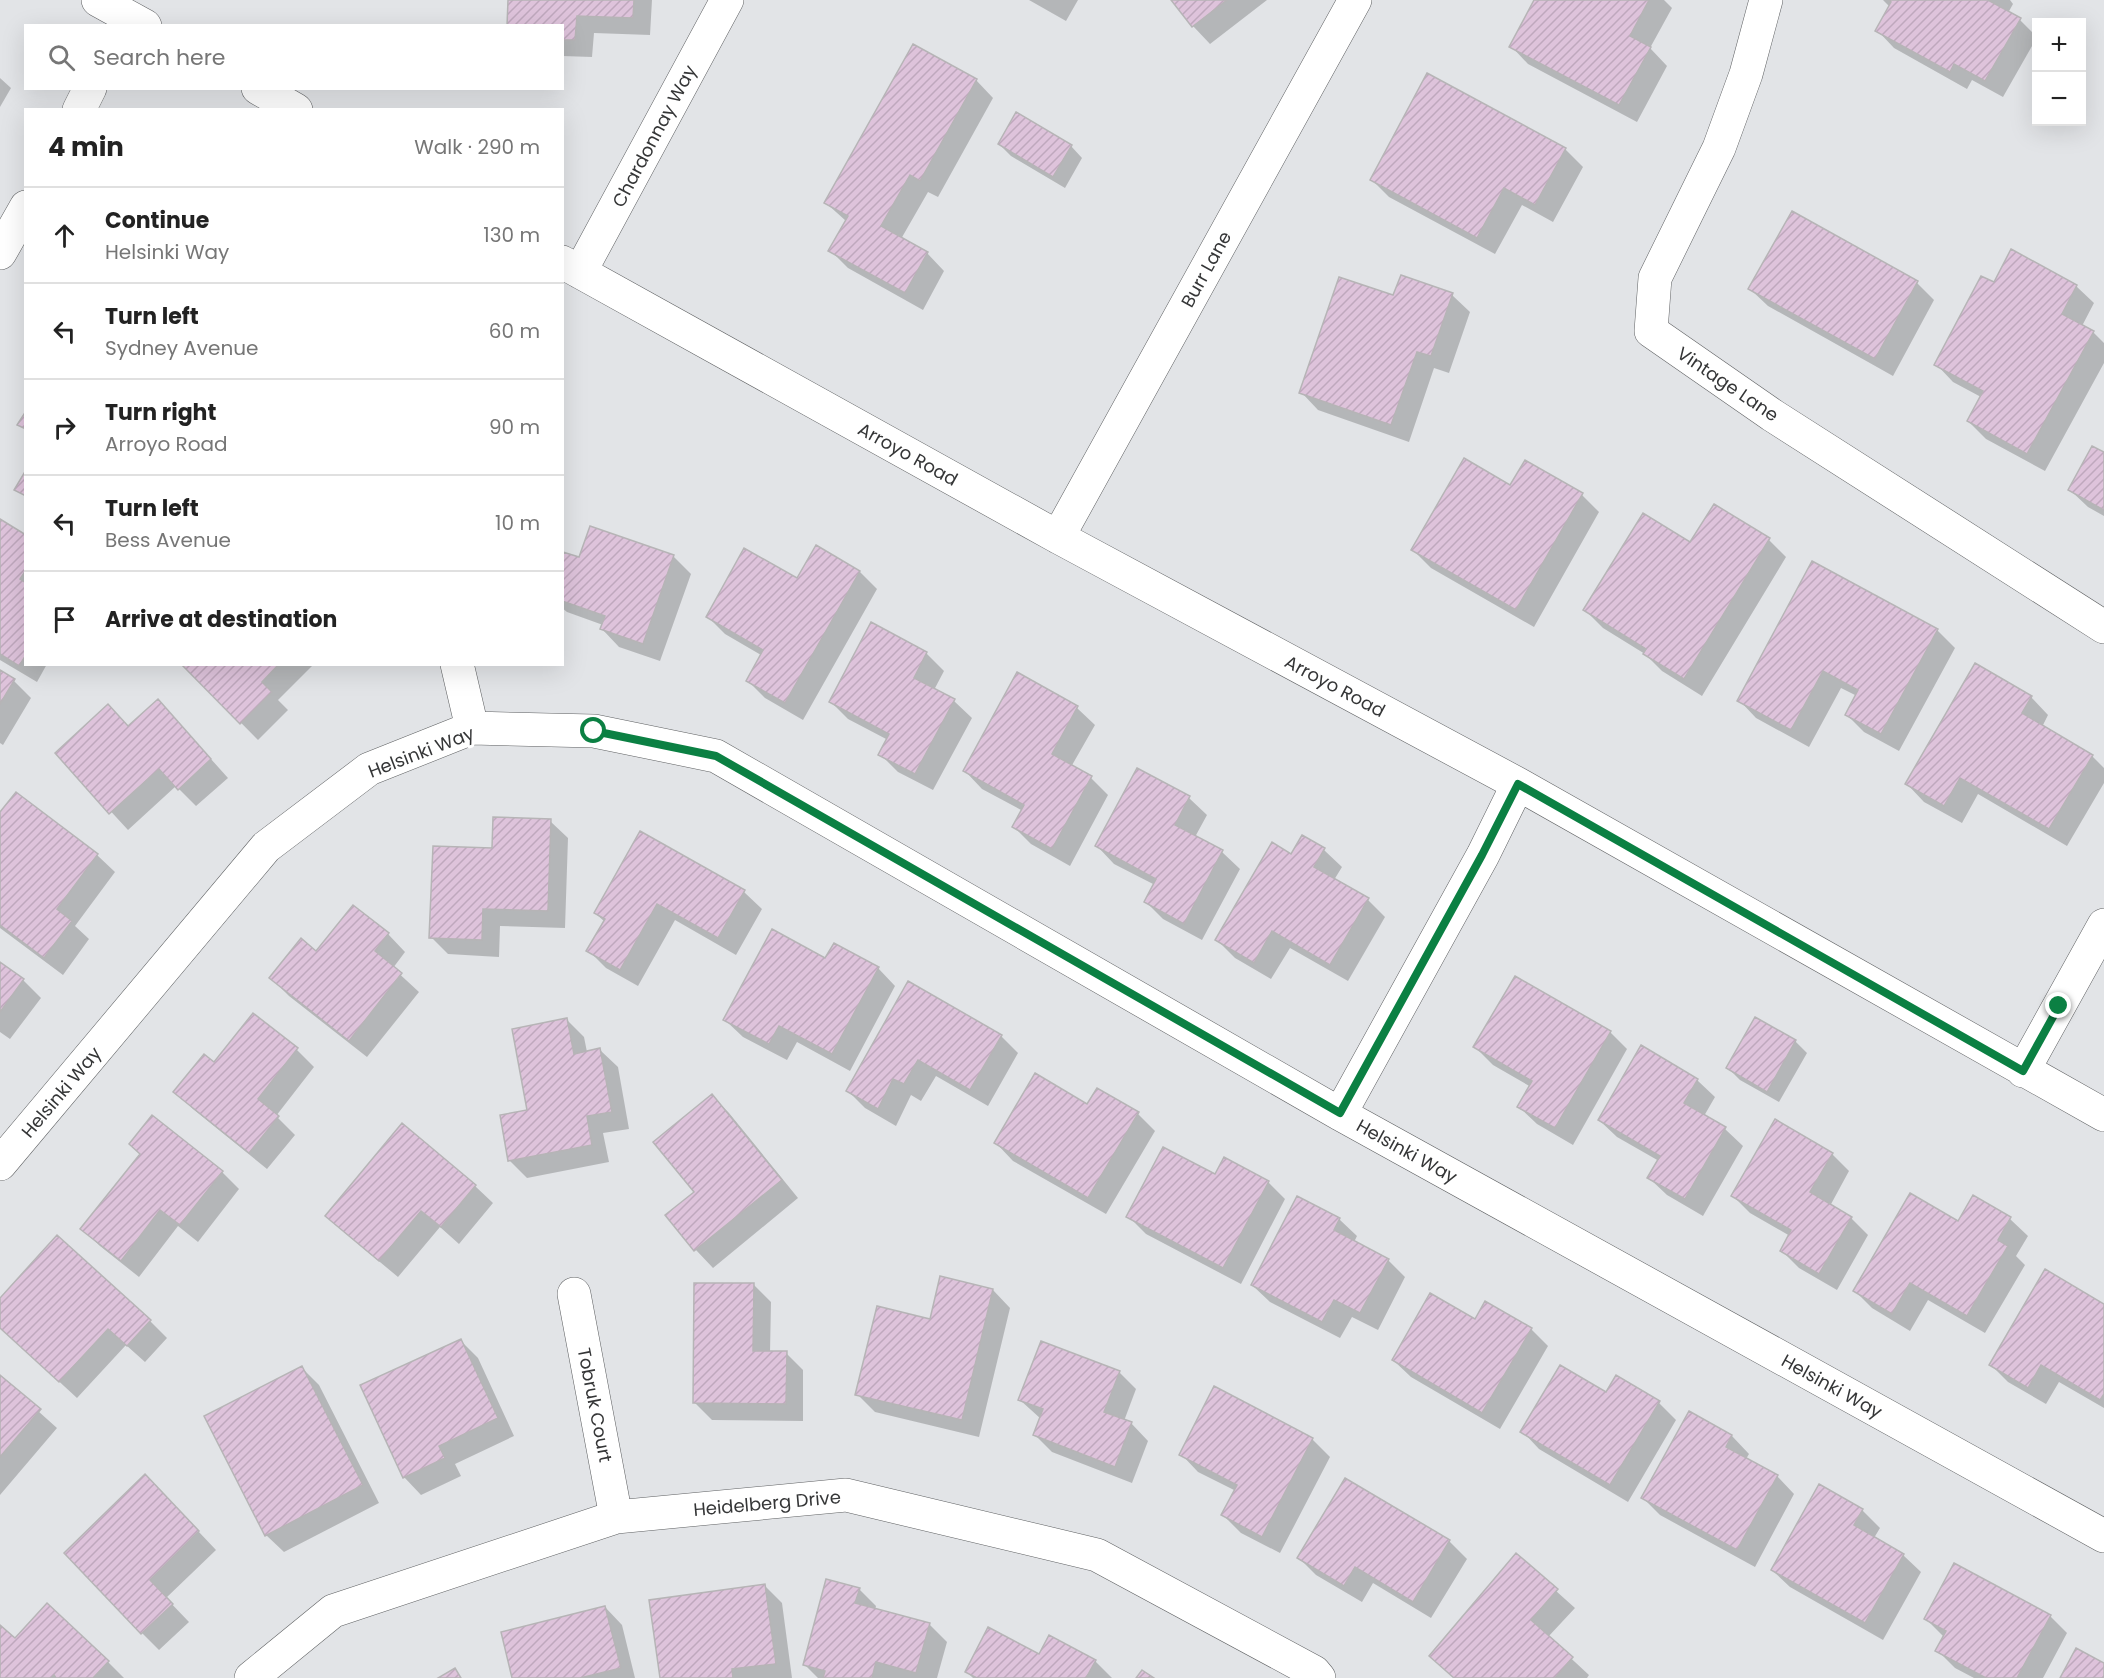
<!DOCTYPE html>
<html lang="en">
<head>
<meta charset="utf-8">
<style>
  :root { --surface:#fff; --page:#f2f2f2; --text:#222; --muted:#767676; --line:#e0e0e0 }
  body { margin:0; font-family:Poppins,sans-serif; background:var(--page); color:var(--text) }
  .controls { position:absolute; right:18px; top:18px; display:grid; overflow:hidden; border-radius:0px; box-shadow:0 6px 24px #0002 }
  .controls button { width:54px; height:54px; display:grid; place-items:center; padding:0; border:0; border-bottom:2px solid var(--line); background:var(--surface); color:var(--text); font:30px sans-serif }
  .stop { position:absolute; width:18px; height:18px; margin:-14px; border:4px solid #0b8043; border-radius:50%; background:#fff }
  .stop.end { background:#0b8043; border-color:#fff; box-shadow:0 2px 6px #0008 }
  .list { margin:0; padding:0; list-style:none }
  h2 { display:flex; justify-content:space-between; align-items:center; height:78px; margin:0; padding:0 24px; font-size:26px }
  h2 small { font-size:20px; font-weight:400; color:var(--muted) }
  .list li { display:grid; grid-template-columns:39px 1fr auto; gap:18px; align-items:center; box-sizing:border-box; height:96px; padding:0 24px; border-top:2px solid var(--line) }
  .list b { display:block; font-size:22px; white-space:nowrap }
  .list p { margin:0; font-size:20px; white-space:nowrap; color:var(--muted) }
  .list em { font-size:20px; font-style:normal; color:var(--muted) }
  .icon { flex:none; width:33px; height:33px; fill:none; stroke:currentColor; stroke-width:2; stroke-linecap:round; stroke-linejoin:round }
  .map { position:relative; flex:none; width:2104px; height:1678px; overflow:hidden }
  .search { position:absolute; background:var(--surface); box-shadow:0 6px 24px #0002; left:24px; top:24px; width:540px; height:66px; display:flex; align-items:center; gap:15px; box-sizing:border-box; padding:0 21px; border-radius:0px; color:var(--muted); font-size:22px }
  .panel { position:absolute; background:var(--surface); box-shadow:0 6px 24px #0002; left:24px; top:108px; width:540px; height:558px; border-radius:0px }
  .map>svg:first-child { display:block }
</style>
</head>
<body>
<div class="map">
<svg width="2104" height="1678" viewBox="0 0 2104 1678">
  <defs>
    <pattern id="building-hatch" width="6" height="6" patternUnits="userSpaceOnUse" patternTransform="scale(1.5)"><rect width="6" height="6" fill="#dec3db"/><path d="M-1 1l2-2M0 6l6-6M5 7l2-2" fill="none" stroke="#bfa8bd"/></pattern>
  </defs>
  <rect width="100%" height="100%" fill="#e2e4e7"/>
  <path fill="#0003" d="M510 0H652L650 35 594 33 592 57 562 56V26Z
    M1029 0H1078L1066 21Z
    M1173 0H1267L1210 44 1193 26Z
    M1535 0H1664L1672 8 1650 48 1667 66 1637 122 1528 64 1511 46Z
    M1883 0H2010L2013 4 2008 13 2020 20 2036 36V39L2003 97 1972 80 1967 89 1894 48 1877 30 1890 7Z
    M1428 75 1565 149 1583 167 1553 222 1522 205 1495 254 1389 197 1372 180Z
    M0 78 11 88 0 107Z
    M976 80 993 98 938 197 928 192 901 239 927 253 944 271 923 310 848 268 830 250 846 221 826 203Z
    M999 144 1071 146 1082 158 1065 188 1011 156Z
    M1917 283 1934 300 1893 376 1768 306 1750 289Z
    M1994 284 2076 286 2094 303 2082 326 2093 332 2104 343V363L2045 471 1986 439 1968 421 1981 397 1953 382 1936 364Z
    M1452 295 1470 312 1449 373 1434 368 1409 442 1318 410 1301 392Z
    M2104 454V516L2088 507 2070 490Z
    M1511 487 1582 495 1599 512 1534 627 1431 568 1413 550Z
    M0 521 26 537V664H47L37 682 0 660Z
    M1769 540 1786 557 1702 696 1662 671 1645 654 1603 628 1585 610 1691 544Z
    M816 547 860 572 877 589 803 720 765 698 747 680 761 655 725 634 707 616 797 580Z
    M564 553 580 559 673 556 691 574 660 661 619 647 602 629 603 625 567 612 562 608Z
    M1937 630 1955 648 1899 751 1864 732 1847 715 1857 696 1841 688 1809 747 1756 718 1739 700Z
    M926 653 944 671 934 690 954 701 972 718 933 790 898 772 880 754 888 740 848 719 831 702Z
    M183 664H314L278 700 288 710 258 740Z
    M0 672 14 681 31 698 3 745 0 743Z
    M1017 674 1077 708 1095 725 1071 767 1091 778 1108 795 1070 866 1031 844 1014 827 1023 811 982 789 965 771Z
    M2031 697 2048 715 2042 727 2092 756 2104 768V783L2067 846 1978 794 1962 823 1924 802 1907 784Z
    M175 719 228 778 196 806 176 786 128 830 57 753 129 727Z
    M1137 770 1189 798 1207 815 1195 837 1222 852 1240 869 1202 940 1163 919 1146 902 1155 885 1114 864 1097 846Z
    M16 794 97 855 115 872 75 926 89 939 63 975 0 928V815Z
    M550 821 568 838 565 928 500 926 499 957 448 954 431 937 494 850Z
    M640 833 744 892 762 909 736 955 675 920 638 986 606 968 588 950 605 922 595 913Z
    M1324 850 1342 867 1334 880 1368 900 1385 917 1348 981 1290 948 1271 979 1235 958 1217 940 1292 856Z
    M388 934 405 952 393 968 419 992 367 1057 289 996 271 978 317 953Z
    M826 960 878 968 895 986 850 1071 797 1042 787 1060 743 1037 725 1020Z
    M0 964 23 980 41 998 10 1039 0 1032Z
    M908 983 1001 1036 1018 1053 988 1106 936 1076 921 1101 911 1095 896 1126 865 1108 848 1091Z
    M253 1015 297 1050 314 1067 276 1116 295 1135 267 1169 193 1109 175 1091 214 1064Z
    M567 1020 584 1037 587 1052 600 1050 618 1067 629 1129 603 1133 609 1162 527 1178 510 1161Z
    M1610 1032 1627 1049 1573 1145 1537 1124 1519 1107 1531 1087 1493 1065 1475 1047Z
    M1795 1041 1807 1053 1779 1102 1740 1080 1728 1068Z
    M1697 1080 1715 1097 1704 1116 1725 1129 1743 1146 1703 1216 1667 1195 1649 1178 1659 1161 1617 1137 1599 1120Z
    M712 1096 729 1113 798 1198 713 1268 696 1250 667 1216 696 1192Z
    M1088 1106 1138 1114 1155 1131 1106 1214 1013 1161 996 1143Z
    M402 1125 475 1186 493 1203 459 1244 440 1227 398 1277 345 1233 327 1215Z
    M1832 1154 1849 1171 1830 1206 1851 1218 1868 1235 1837 1290 1799 1268 1782 1251 1790 1236 1750 1213 1733 1196Z
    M142 1155 222 1172 239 1189 198 1242 178 1226 139 1277 100 1246 82 1229Z
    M1216 1176 1268 1182 1285 1199 1241 1284 1146 1234 1128 1216Z
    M1974 1197 2010 1219 2028 1236 2016 1256 2025 1265 1985 1333 1928 1300 1910 1331 1872 1308 1855 1291 1959 1223Z
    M1339 1219 1357 1236 1354 1242 1388 1260 1405 1277 1378 1330 1352 1317 1340 1338 1270 1302 1252 1285Z
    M941 1278 993 1290 1010 1308 979 1437 875 1412 857 1394 931 1320Z
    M754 1285 771 1302 770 1353H786L803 1370V1421L712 1420 694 1402Z
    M0 1300 150 1321 167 1338 145 1362 126 1345 77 1398 0 1327Z
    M2104 1305V1408L2059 1382 2046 1404 2008 1382 1991 1365Z
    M1476 1321 1531 1329 1548 1346 1500 1429 1411 1377 1393 1360Z
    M461 1341 478 1358 514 1436 455 1464 461 1476 421 1495 404 1477Z
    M302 1368 319 1385 379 1503 284 1552 266 1535Z
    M1119 1372 1136 1389 1124 1421 1131 1423 1148 1441 1132 1483 1052 1452 1035 1435 1041 1419 1020 1400Z
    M0 1377 57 1428 0 1495Z
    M1215 1388 1312 1439 1330 1457 1280 1553 1241 1533 1223 1515 1236 1491 1198 1472 1181 1454Z
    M1606 1394 1659 1403 1676 1420 1628 1502 1539 1449 1522 1431Z
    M1689 1413 1732 1436 1749 1454 1746 1459 1777 1476 1794 1494 1755 1567 1660 1515 1643 1498Z
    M1346 1480 1449 1541 1467 1559 1431 1618 1373 1583 1362 1602 1316 1575 1299 1558Z
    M163 1494 216 1550 166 1598 189 1622 159 1650 142 1633Z
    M1862 1510 1880 1528 1874 1538 1903 1555 1921 1572 1883 1640 1790 1587 1772 1570Z
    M1516 1555 1575 1608 1548 1637 1589 1675 1587 1678H1454L1431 1655Z
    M764 1585 782 1603 792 1678H661Z
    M859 1589 876 1606 875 1610 929 1624 947 1642 937 1678H818L804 1664Z
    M47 1605 108 1662 124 1678H0V1627L15 1640Z
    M605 1607 622 1625 635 1678H514Z
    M2050 1616 2067 1633 2043 1678H1974L1955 1668 1937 1650 1944 1637 1926 1619Z
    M1040 1656 1095 1661 1112 1678H973L967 1672Z"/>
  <path fill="url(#building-hatch)" stroke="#b6b4b6" stroke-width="1.5" d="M508 0H634L633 18 577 16 575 40H562V26H507Z
    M1171 0H1227L1192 27Z
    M1534 0H1649L1630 36 1651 47 1619 105 1509 47Z
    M1889 0H1988L2021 18 1985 81 1954 64 1950 72 1875 31 1891 2Z
    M913 44 977 79 920 181 910 175 881 226 928 252 905 293 828 251 848 216 824 203Z
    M1427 73 1566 148 1535 205 1504 188 1477 238 1370 180Z
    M1016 112 1072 145 1053 177 998 144Z
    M1792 211 1918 281 1875 359 1748 289Z
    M2011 249 2077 285 2062 314 2094 331 2027 454 1967 421 1983 391 1934 365 1981 276 1994 282Z
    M1401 275 1453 293 1431 356 1417 352 1391 425 1299 393 1339 277 1393 295Z
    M26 411V429L17 425Z
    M2092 446 2104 452V510L2068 490Z
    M1464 458 1510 485 1525 460 1583 493 1516 610 1411 550Z
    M26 470V496L14 490Z
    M1714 504 1770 538 1684 679 1643 654 1646 649 1583 610 1643 513 1690 542Z
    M0 519 26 535V570L20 579 26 583V655L19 666 0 654Z
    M590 526 674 555 643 644 600 629 605 616 562 601 563 552 579 557Z
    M816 545 860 571 785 703 746 681 763 650 706 617 744 548 797 578Z
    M1812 561 1938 629 1881 734 1845 715 1858 690 1823 671 1791 730 1737 701Z
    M871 622 927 652 914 678 955 699 915 774 878 755 889 734 829 702Z
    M1975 663 2032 696 2022 713 2093 755 2049 829 1960 778 1944 806 1905 784Z
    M181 664H279L262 682 272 692 240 724Z
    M0 670 15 679 0 704Z
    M1017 672 1078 706 1052 754 1092 776 1052 849 1012 827 1024 805 963 771Z
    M158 699 211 759 178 790 159 769 109 814 55 753 108 704 128 726Z
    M1137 768 1190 796 1175 825 1223 850 1184 924 1144 902 1156 879 1095 846Z
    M16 792 98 854 57 909 72 921 44 958 0 925V812Z
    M493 817 551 819 548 911 483 909 482 940 429 938 433 846 492 848Z
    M640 831 745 890 718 938 657 904 620 970 586 951 605 919 594 913Z
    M1302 835 1325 848 1314 867 1369 898 1330 965 1272 931 1254 963 1215 940 1272 842 1291 854Z
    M353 905 389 933 375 951 402 973 349 1041 269 978 301 938 316 951Z
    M772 929 825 958 834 943 879 967 832 1054 779 1026 769 1044 723 1020Z
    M0 962 24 979 0 1012Z
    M1515 976 1611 1031 1555 1128 1517 1107 1532 1081 1473 1047Z
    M908 981 1002 1035 970 1090 918 1060 904 1084 893 1079 878 1109 846 1091Z
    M253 1013 298 1048 258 1099 279 1116 249 1153 173 1092 204 1054 214 1062Z
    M1755 1017 1796 1040 1767 1092 1726 1068Z
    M567 1018 574 1054 600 1048 612 1112 587 1116 592 1145 508 1161 500 1115 527 1110 512 1029Z
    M1641 1045 1698 1079 1684 1103 1726 1127 1685 1199 1647 1178 1660 1156 1598 1120Z
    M1035 1073 1087 1104 1097 1088 1139 1112 1088 1198 994 1143Z
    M712 1094 782 1180 694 1251 665 1215 694 1192 653 1142Z
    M152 1115 223 1171 180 1225 160 1210 121 1261 80 1229 140 1154 129 1144Z
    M1775 1119 1833 1153 1810 1192 1852 1217 1819 1274 1780 1251 1791 1230 1731 1196Z
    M402 1123 476 1185 441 1227 421 1211 379 1261 325 1216Z
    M1163 1147 1215 1174 1224 1157 1269 1181 1223 1268 1126 1217Z
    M1910 1193 1958 1221 1973 1195 2011 1217 1998 1240 2008 1246 1967 1316 1910 1283 1892 1314 1853 1291Z
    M1297 1196 1340 1218 1334 1230 1389 1259 1360 1313 1334 1300 1322 1322 1251 1285Z
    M57 1235 151 1320 127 1346 108 1329 59 1382 0 1328V1298Z
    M2045 1269 2104 1304V1394L2100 1400 2041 1365 2028 1388 1989 1365Z
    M940 1276 993 1289 962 1420 855 1395 877 1306 930 1319Z
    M694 1283H754L753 1351H787L786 1404 693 1403Z
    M1430 1293 1475 1319 1485 1301 1532 1328 1482 1413 1392 1360Z
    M461 1339 498 1418 439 1446 445 1458 403 1478 360 1385Z
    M1041 1341 1120 1371 1104 1412 1132 1422 1115 1467 1033 1435 1043 1409 1018 1400Z
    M1560 1365 1606 1392 1616 1375 1660 1401 1610 1485 1520 1432Z
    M302 1366 363 1485 265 1536 204 1416Z
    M0 1375 41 1409 0 1457Z
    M1214 1386 1313 1438 1262 1537 1221 1515 1237 1485 1179 1455Z
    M1689 1411 1732 1435 1726 1447 1778 1475 1737 1550 1641 1498Z
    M145 1474 199 1531 150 1580 173 1604 141 1634 64 1553Z
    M1345 1478 1450 1540 1413 1602 1355 1567 1344 1586 1297 1558Z
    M1819 1484 1863 1509 1854 1525 1904 1554 1865 1623 1771 1570Z
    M1516 1553 1558 1589 1531 1620 1573 1657 1555 1678H1454L1429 1656Z
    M1954 1563 2051 1615 2017 1678H1986L1935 1651 1946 1631 1924 1619Z
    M826 1579 860 1588 855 1603 930 1623 916 1673 876 1662 872 1678H823L825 1671 803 1665Z
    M765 1584 776 1664 732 1669 733 1678H660L649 1600Z
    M47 1603 109 1661 93 1678H56L54 1675 51 1678H0V1625L15 1638Z
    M605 1606 621 1668 580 1678H512L501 1632Z
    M988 1627 1039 1654 1049 1635 1096 1660 1086 1678H977L965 1672Z
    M2076 1648 2104 1663V1678H2060Z
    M455 1668 461 1678H438Z
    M1142 1670 1154 1678H1136Z"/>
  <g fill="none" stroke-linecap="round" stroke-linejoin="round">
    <defs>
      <path id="minor" d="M98 0 145 26
        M1766 0 1746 74 1719 148 1655 278 1651 331 1772 415 2104 627
        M258 88 296 110
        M79 110 90 88
        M0 253 26 207
        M562 262 1058 537 1518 784 2104 1115
        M580 272 727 0
        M1058 537 1355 0
        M457 664 472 728
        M2023 1071 2104 925
        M1340 1114 1483 855 1518 784
        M0 1164 266 847 369 769 472 728 594 731 716 756 1340 1114 2104 1536
        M574 1294 616 1517
        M251 1678 333 1611 616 1517 846 1495 1097 1555 1314 1672 1319 1678"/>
    </defs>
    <use href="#minor" stroke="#5f6163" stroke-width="34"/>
    <use href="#minor" stroke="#fff" stroke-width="33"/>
  </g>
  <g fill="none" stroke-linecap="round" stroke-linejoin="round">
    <path stroke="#0b8043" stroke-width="8" d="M594 731 716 756 1340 1113 1482 855 1518 784 2023 1071 2059 1006"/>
  </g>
  <g text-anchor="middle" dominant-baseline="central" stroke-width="6" stroke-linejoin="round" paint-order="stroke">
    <g font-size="18" fill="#353637" stroke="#fff">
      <text transform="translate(654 136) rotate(-62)">Chardonnay Way</text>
      <text transform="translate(1206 269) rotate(-61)">Burr Lane</text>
      <text transform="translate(1728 384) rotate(34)">Vintage Lane</text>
      <text transform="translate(908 454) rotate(29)">Arroyo Road</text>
      <text transform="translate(1335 686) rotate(28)">Arroyo Road</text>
      <text transform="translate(421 752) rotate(-21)">Helsinki Way</text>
      <text transform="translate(61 1092) rotate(-50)">Helsinki Way</text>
      <text transform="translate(1407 1151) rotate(29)">Helsinki Way</text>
      <text transform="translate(1832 1386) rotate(29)">Helsinki Way</text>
      <text transform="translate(595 1405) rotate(79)">Tobruk Court</text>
      <text transform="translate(767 1503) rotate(-5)">Heidelberg Drive</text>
    </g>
  </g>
</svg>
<div class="controls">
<button>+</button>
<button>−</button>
</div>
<div class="stop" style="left:594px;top:731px"></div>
<div class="stop end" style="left:2059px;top:1006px"></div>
<div class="search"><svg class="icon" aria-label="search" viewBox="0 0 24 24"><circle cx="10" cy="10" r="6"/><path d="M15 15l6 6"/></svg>Search here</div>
<section class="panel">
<h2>4 min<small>Walk · 290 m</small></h2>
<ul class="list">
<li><svg class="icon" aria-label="ahead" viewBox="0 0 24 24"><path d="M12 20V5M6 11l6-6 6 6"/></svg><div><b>Continue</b><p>Helsinki Way</p></div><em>130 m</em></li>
<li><svg class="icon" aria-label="left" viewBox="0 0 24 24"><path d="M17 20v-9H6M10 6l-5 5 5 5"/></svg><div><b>Turn left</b><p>Sydney Avenue</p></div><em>60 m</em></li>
<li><svg class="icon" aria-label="right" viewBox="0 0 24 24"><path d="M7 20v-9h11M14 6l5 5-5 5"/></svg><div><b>Turn right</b><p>Arroyo Road</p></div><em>90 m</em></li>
<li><svg class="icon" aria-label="left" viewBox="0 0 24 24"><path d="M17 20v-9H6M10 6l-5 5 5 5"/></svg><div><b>Turn left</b><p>Bess Avenue</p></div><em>10 m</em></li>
<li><svg class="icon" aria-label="arrive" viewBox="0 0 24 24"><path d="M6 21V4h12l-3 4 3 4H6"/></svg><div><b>Arrive at destination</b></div></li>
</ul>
</section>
</div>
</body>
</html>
